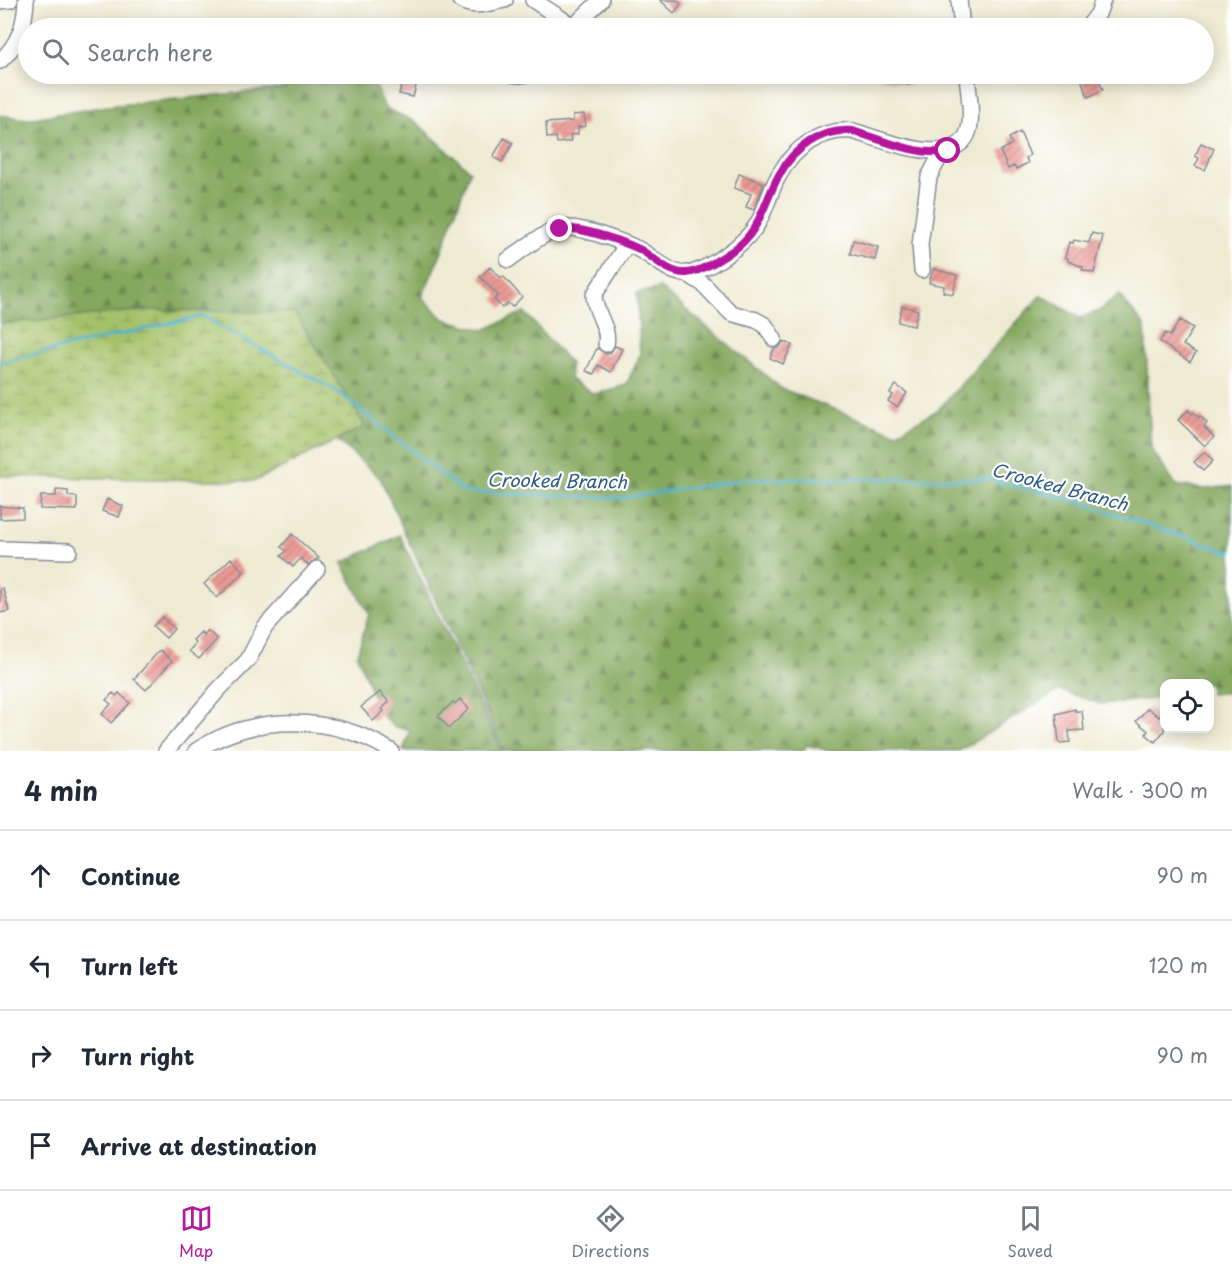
<!DOCTYPE html>
<html lang="en">
<head>
<meta charset="utf-8">
<style>
  :root { --surface:#fff; --page:#f2f2f3; --text:#1f2937; --muted:#747a83; --line:#e0e1e3; --accent:#b5179e }
  body { margin:0; font-family:"Playpen Sans",sans-serif; background:var(--page); color:var(--text) }
  .controls { position:absolute; right:18px; bottom:18px; display:grid; overflow:hidden; border-radius:12px; box-shadow:0 3px 15px #0003 }
  .controls button { width:54px; height:54px; display:grid; place-items:center; padding:0; border:0; border-bottom:2px solid var(--line); background:var(--surface); color:var(--text); font:30px sans-serif }
  .stop { position:absolute; width:18px; height:18px; margin:-14px; border:4px solid #b5179e; border-radius:50%; background:#fff }
  .stop.end { background:#b5179e; border-color:#fff; box-shadow:0 2px 6px #0008 }
  .list { margin:0; padding:0; list-style:none }
  h2 { display:flex; justify-content:space-between; align-items:center; height:78px; margin:0; padding:0 24px; font-size:26px }
  h2 small { font-size:20px; font-weight:400; color:var(--muted) }
  .list li { display:grid; grid-template-columns:39px 1fr auto; gap:18px; align-items:center; box-sizing:border-box; height:90px; padding:0 24px; border-top:2px solid var(--line) }
  .list b { display:block; font-size:22px; white-space:nowrap }
  .list em { font-size:20px; font-style:normal; color:var(--muted) }
  .icon { flex:none; width:33px; height:33px; fill:none; stroke:currentColor; stroke-width:2; stroke-linecap:round; stroke-linejoin:round }
  .map { position:relative; flex:none; width:1232px; height:751px; overflow:hidden }
  .search { position:absolute; background:var(--surface); box-shadow:0 3px 15px #0003; left:18px; right:18px; top:18px; height:66px; display:flex; align-items:center; gap:15px; box-sizing:border-box; padding:0 21px; border-radius:33px; color:var(--muted); font-size:22px }
  .sheet { height:438px; background:var(--surface) }
  nav { display:flex; justify-content:space-around; align-items:center; box-sizing:border-box; height:84px; border-top:2px solid var(--line); background:var(--surface); font-size:16px; color:var(--muted) }
  nav a { display:grid; justify-items:center; gap:3px }
  nav .on { color:var(--accent) }
  .map>svg:first-child { display:block }
</style>
</head>
<body>
<div class="map">
<svg width="1232" height="751" viewBox="0 0 1232 751">
  <defs>
    <pattern id="forest-firs" width="22" height="20" patternUnits="userSpaceOnUse" patternTransform="scale(1.5)"><rect width="22" height="20" fill="#84a85d"/><path d="M5 1l3.5 6h-7zM16 11l3.5 6h-7z" fill="#6b8950"/></pattern>
    <pattern id="wetland-marsh" width="20" height="14" patternUnits="userSpaceOnUse" patternTransform="scale(1.5)"><rect width="20" height="14" fill="#a6c269"/><path d="M1 5h8M5 5V1M11 12h8M15 12V8" fill="none" stroke="#869e5a"/></pattern>
    <pattern id="building-hatch" width="6" height="6" patternUnits="userSpaceOnUse" patternTransform="scale(1.5)"><rect width="6" height="6" fill="#ec9b95"/><path d="M-1 1l2-2M0 6l6-6M5 7l2-2" fill="none" stroke="#be7f7d"/></pattern>
  </defs>
  <rect width="100%" height="100%" fill="#fff"/>
  <filter id="ink" filterUnits="userSpaceOnUse"><feTurbulence type="fractalNoise" baseFrequency=".0167" numOctaves="2"/><feDisplacementMap in="SourceGraphic" scale="12" xChannelSelector="R" yChannelSelector="G"/><feConvolveMatrix kernelMatrix="1 2 1 2 8 2 1 2 1" color-interpolation-filters="sRGB"/></filter>
  <filter id="wash" filterUnits="userSpaceOnUse"><feTurbulence type="fractalNoise" baseFrequency=".008" numOctaves="4" result="noise"/><feDisplacementMap in="SourceGraphic" scale="24" xChannelSelector="R" yChannelSelector="G"/><feGaussianBlur stdDeviation="1.35" result="paint"/><feColorMatrix in="noise" values="0 0 0 0 0 0 0 0 0 0 0 0 0 0 0 0 0 1.4 0 .05"/><feComposite in="paint" operator="in"/></filter>
  <g filter="url(#wash)">
    <rect width="100%" height="100%" fill="#efebd3"/>
    <path fill="url(#forest-firs)" stroke="#506c5e" stroke-width="1.5" d="M289 74H371L385 108 416 122 470 171 442 251 422 297 444 319 484 330 524 312 570 363V379L594 394 626 385 640 355 637 293 660 288 782 389 896 433 938 410 1041 295 1080 318 1099 311 1119 295 1145 326 1151 448 1175 485 1205 489 1232 486V692L1210 694V684H1164V698L1100 704 1059 690 959 751H829L807 745 804 751H504L380 478 337 440 365 426 148 310 0 324V115L27 119 108 106 285 88Z
      M400 535 502 751H403L410 731 393 726 380 713 357 655 369 614 342 563Z"/>
    <path fill="url(#wetland-marsh)" stroke="#607864" stroke-width="1.5" d="M148 310 295 313 365 426 255 481 0 476V324Z"/>
    <g fill="none" stroke-linecap="round" stroke-linejoin="round">
      <path stroke="#4ab1c9" stroke-width="3" d="M0 362 202 316 338 392 464 492 622 498 749 479H986L1074 500 1232 553"/>
    </g>
    <g id="blocks">
      <path fill="url(#building-hatch)" d="M660 0H677L681 4 674 13Z
        M404 74H419L413 97 399 94Z
        M878 74H912L909 85 878 76Z
        M1092 74H1096L1103 90 1088 97 1081 79Z
        M584 114 586 126 578 127V134L570 135 571 141 557 143 556 137 547 138 546 123 573 121V115Z
        M1020 132 1030 155 1026 158 1028 163 1016 169 1014 166 1008 169 1000 151 1012 144 1009 138Z
        M504 138 513 143 502 162 493 157Z
        M1201 143 1214 149 1205 170 1195 166 1199 158 1195 156Z
        M739 174 764 183 754 210 746 207 751 194 734 188Z
        M1092 233 1103 236 1094 273 1082 270 1083 267 1068 261V258L1065 257 1069 242 1073 243 1074 240 1089 243Z
        M853 240 878 247 875 260 850 254Z
        M490 267 501 278 503 276 522 297 512 307 508 303 502 308 494 299 498 295 480 277Z
        M933 269 957 275 953 294 943 292 944 286 929 283Z
        M902 306 918 310 914 326 898 322Z
        M1180 320 1193 328 1183 345 1196 353 1190 362 1160 342 1165 333 1170 336Z
        M783 341 792 345 783 364 770 358 774 349 780 347Z
        M615 346 622 349 611 372 598 365 594 374 586 371 597 348 606 354 610 353Z
        M896 385 907 393 897 407 888 401 893 395 890 393Z
        M1188 410 1192 414 1194 413 1199 418 1200 416 1207 423 1204 427 1214 437 1205 446 1178 420Z
        M1205 452 1213 461 1203 471 1194 462Z
        M56 490 68 491V496L77 497V510L40 509 41 496H56Z
        M107 499 123 506 119 517 102 511Z
        M0 506 23 508V518L0 519Z
        M292 534 319 558 317 559 308 565 301 558 293 567 281 556 286 551 281 547Z
        M231 558 244 572 217 598 204 584Z
        M3 588 9 611 0 613V589Z
        M162 617 174 629 166 638 153 626Z
        M207 630 217 639 199 659 189 651 196 643 193 640 201 632 203 635Z
        M160 650 172 661 146 690 134 679Z
        M380 692 389 702 382 709 384 711 373 721 361 707Z
        M113 693 116 696 119 693 130 703 111 723 102 714 111 704 106 700Z
        M460 699 469 709 449 728 438 716 453 702 455 704Z
        M1148 708 1159 717 1164 711V731L1155 742 1146 734 1148 731 1136 721Z
        M1075 709V711H1082L1084 730 1069 731 1070 742 1059 743 1056 714Z"/>
    </g>
  </g>
  <g filter="url(#ink)">
    <use href="#blocks" fill-opacity="0" stroke="#858d98" stroke-width="1.5"/>
    <g fill="none" stroke-linecap="round" stroke-linejoin="round">
      <defs>
        <path id="minor" d="M460 0C473 9 490 3 505 0
          M533 0 574 27
          M959 0 962 28
          M0 1 10 0
          M572 28 601 0
          M1087 28 1098 14 1103 0
          M0 61C19 44 25 25 26 0
          M512 74 520 75 526 74
          M508 260C524 249 544 231 564 228 579 226 624 242 638 249 656 258 674 280 695 272 716 264 741 246 754 229 766 213 769 192 779 175 794 148 821 128 853 131 881 139 964 175 970 124 972 108 968 90 967 74
          M922 270 920 245 929 177 942 152
          M686 273 703 284 731 313 756 320 765 325 774 339
          M606 344C610 328 594 312 594 295L627 244
          M0 549 69 551
          M166 751 219 689 248 660 265 627 317 569
          M196 751C253 713 333 714 391 751"/>
      </defs>
      <use href="#minor" stroke="#858d98" stroke-width="18"/>
      <use href="#minor" stroke="#fff" stroke-width="15"/>
    </g>
  </g>
  <g fill="none" stroke-linecap="round" stroke-linejoin="round" filter="url(#ink)">
    <path stroke="#b5179e" stroke-width="8" d="M560 229C578 226 622 241 639 249 654 257 668 274 687 273 701 272 720 259 732 251 760 233 764 202 779 175 794 148 821 128 853 131 879 139 921 157 948 151"/>
  </g>
  <g text-anchor="middle" dominant-baseline="central" stroke-width="4.5" stroke-linejoin="round" paint-order="stroke">
    <g font-size="18" font-style="italic" fill="#2b5c83" stroke="#fff">
      <text transform="translate(557 480) rotate(1)">Crooked Branch</text>
      <text transform="translate(1060 486) rotate(15)">Crooked Branch</text>
    </g>
  </g>
</svg>
<div class="controls">
<button><svg class="icon" aria-label="locate" viewBox="0 0 24 24"><circle cx="12" cy="12" r="6"/><path d="M12 2v4M12 18v4M2 12h4M18 12h4"/></svg></button>
</div>
<div class="stop" style="left:948px;top:151px"></div>
<div class="stop end" style="left:560px;top:229px"></div>
<div class="search"><svg class="icon" aria-label="search" viewBox="0 0 24 24"><circle cx="10" cy="10" r="6"/><path d="M15 15l6 6"/></svg>Search here</div>
</div>
<section class="sheet">
<h2>4 min<small>Walk · 300 m</small></h2>
<ul class="list">
<li><svg class="icon" aria-label="ahead" viewBox="0 0 24 24"><path d="M12 20V5M6 11l6-6 6 6"/></svg><div><b>Continue</b></div><em>90 m</em></li>
<li><svg class="icon" aria-label="left" viewBox="0 0 24 24"><path d="M17 20v-9H6M10 6l-5 5 5 5"/></svg><div><b>Turn left</b></div><em>120 m</em></li>
<li><svg class="icon" aria-label="right" viewBox="0 0 24 24"><path d="M7 20v-9h11M14 6l5 5-5 5"/></svg><div><b>Turn right</b></div><em>90 m</em></li>
<li><svg class="icon" aria-label="arrive" viewBox="0 0 24 24"><path d="M6 21V4h12l-3 4 3 4H6"/></svg><div><b>Arrive at destination</b></div></li>
</ul>
</section>
<nav>
<a class="on"><svg class="icon" aria-label="map" viewBox="0 0 24 24"><path d="M3 6l6-2 6 2 6-2v14l-6 2-6-2-6 2zM9 4v14M15 6v14"/></svg>Map</a>
<a><svg class="icon" aria-label="directions" viewBox="0 0 24 24"><path d="M12 3l9 9-9 9-9-9zM9 14v-3h6M13 9l2 2-2 2"/></svg>Directions</a>
<a><svg class="icon" aria-label="saved" viewBox="0 0 24 24"><path d="M7 4h10v16l-5-4-5 4z"/></svg>Saved</a>
</nav>
</body>
</html>
